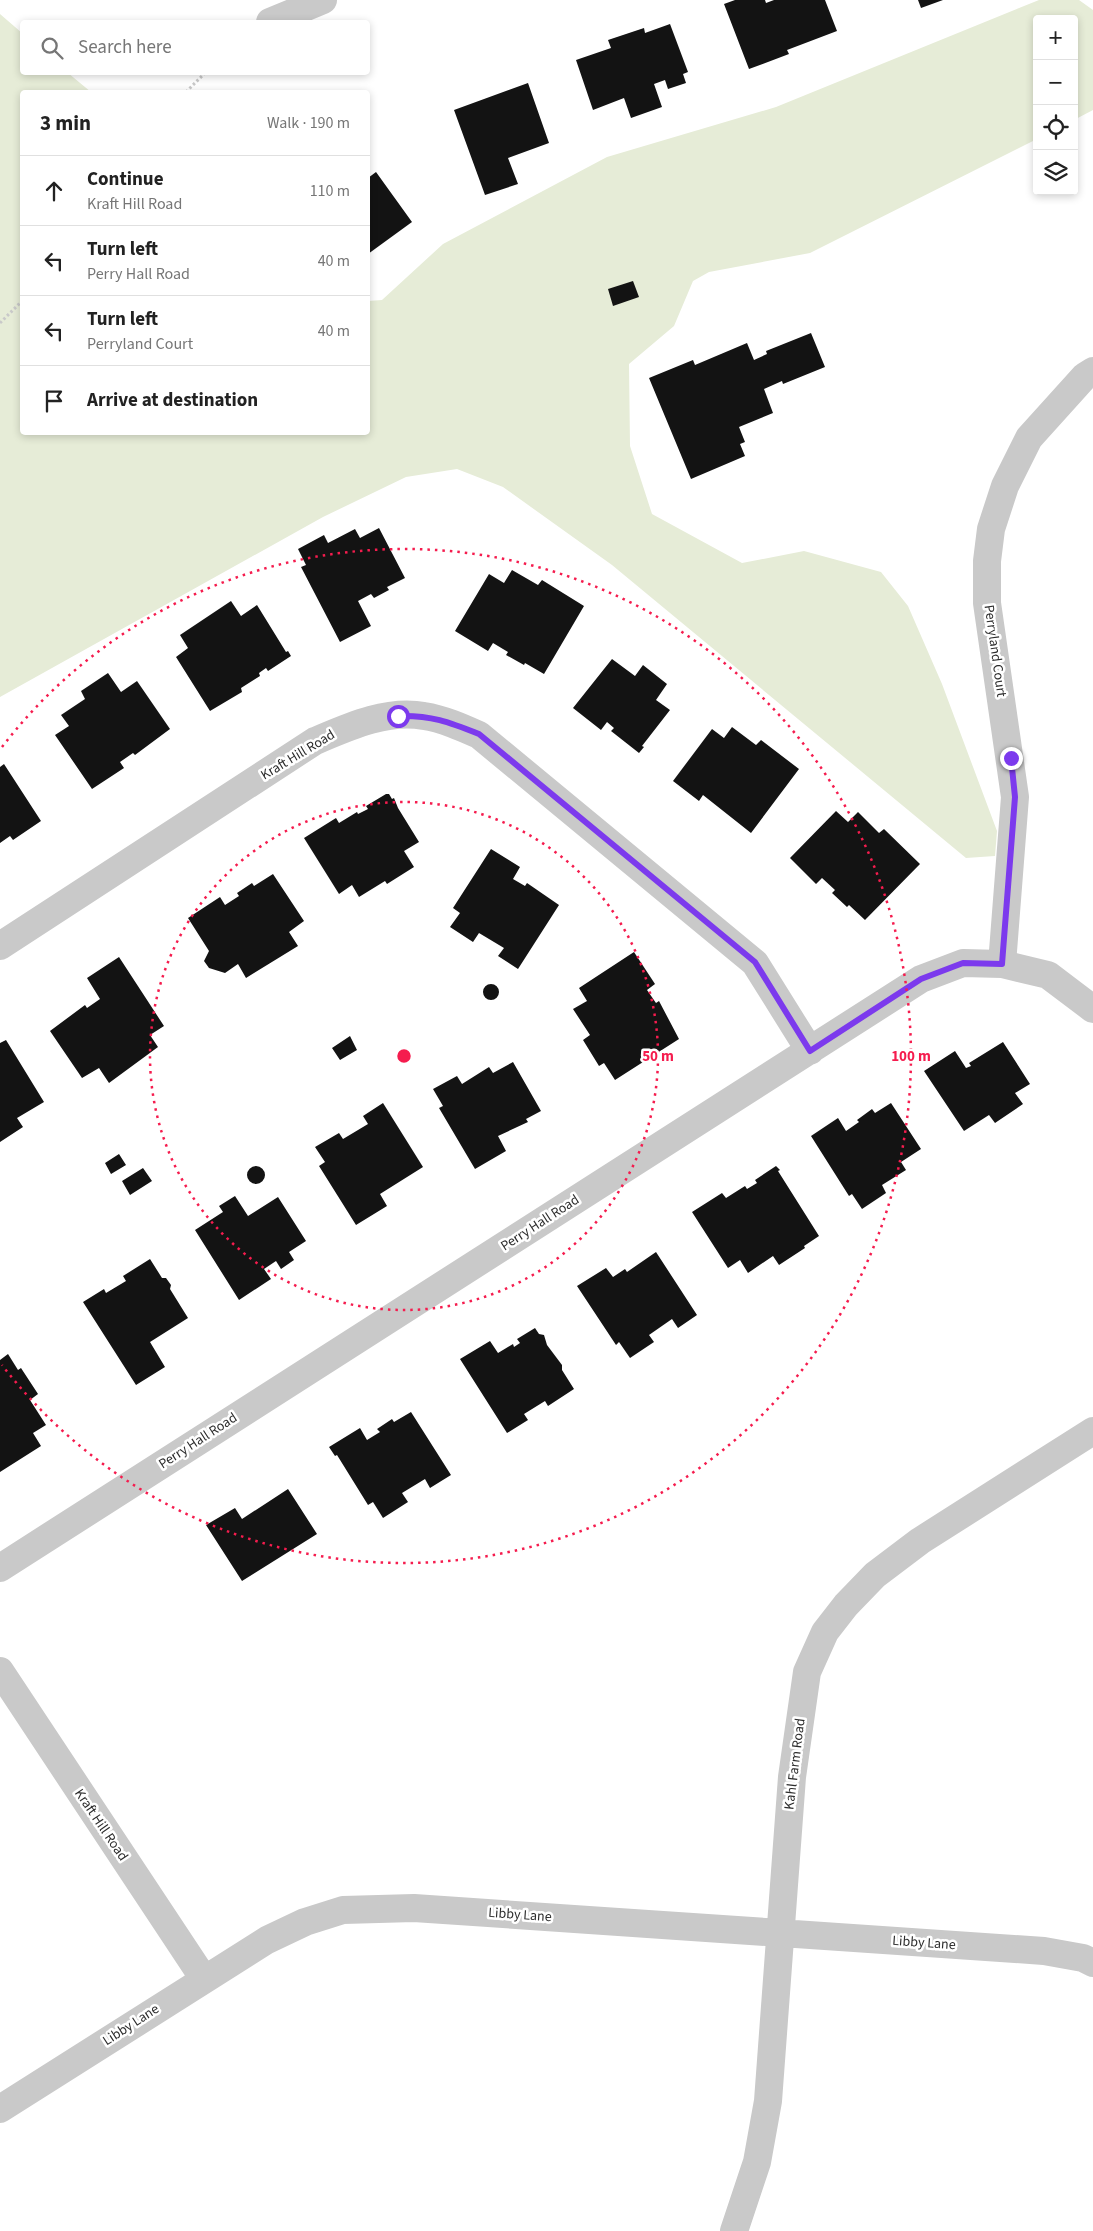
<!DOCTYPE html>
<html lang="en">
<head>
<meta charset="utf-8">
<style>
  :root { --surface:#fff; --page:#f6f6f6; --text:#222; --muted:#767676; --line:#e0e0e0 }
  body { margin:0; font-family:"Source Sans 3",sans-serif; background:var(--page); color:var(--text) }
  .controls { position:absolute; right:15px; top:15px; display:grid; overflow:hidden; border-radius:5px; box-shadow:0 2px 8px #0003 }
  .controls button { width:45px; height:45px; display:grid; place-items:center; padding:0; border:0; border-bottom:1px solid var(--line); background:var(--surface); color:var(--text); font:25px sans-serif }
  .stop { position:absolute; width:15px; height:15px; margin:-11px; border:4px solid #7c3aed; border-radius:50%; background:#fff }
  .stop.end { background:#7c3aed; border-color:#fff; box-shadow:0 1px 5px #0008 }
  .list { margin:0; padding:0; list-style:none }
  h2 { display:flex; justify-content:space-between; align-items:center; height:65px; margin:0; padding:0 20px; font-size:21px }
  h2 small { font-size:16px; font-weight:400; color:var(--muted) }
  .list li { display:grid; grid-template-columns:32px 1fr auto; gap:15px; align-items:center; box-sizing:border-box; height:70px; padding:0 20px; border-top:1px solid var(--line) }
  .list b { display:block; font-size:19px; white-space:nowrap }
  .list p { margin:0; font-size:16px; white-space:nowrap; color:var(--muted) }
  .list em { font-size:16px; font-style:normal; color:var(--muted) }
  .icon { flex:none; width:28px; height:28px; fill:none; stroke:currentColor; stroke-width:2; stroke-linecap:round; stroke-linejoin:round }
  .map { position:relative; flex:none; width:1093px; height:2231px; overflow:hidden }
  .search { position:absolute; background:var(--surface); box-shadow:0 2px 8px #0003; left:20px; top:20px; width:350px; height:55px; display:flex; align-items:center; gap:12px; box-sizing:border-box; padding:0 18px; border-radius:5px; color:var(--muted); font-size:19px }
  .panel { position:absolute; background:var(--surface); box-shadow:0 2px 8px #0003; left:20px; top:90px; width:350px; height:345px; border-radius:5px }
  .map>svg:first-child { display:block }
</style>
</head>
<body>
<div class="map">
<svg width="1093" height="2231" viewBox="0 0 1093 2231">
  <rect width="100%" height="100%" fill="#fff"/>
  <path fill="#e6ecd7" d="M1039 0H1079L1093 10V110L1074 120V19H1037V139L810 253 709 272 693 281 674 326 629 364 630 446 652 514 742 563 804 551 881 572 908 606 942 684 997 831 995 856 966 858 612 565 503 487 457 469 406 477 323 517 0 697V14L22 33V72L68 73 91 92H22V432H368V301L382 300 443 244 607 157 776 107Z"/>
  <path fill="#131313" d="M735 0H765L766 3 774 0H825L837 31 787 50 789 54 749 69 724 4Z
    M918 0H943L921 8Z
    M670 24 688 72 683 74 686 83 668 89 665 80 654 84 662 107 631 118 624 98 593 110 576 60 611 48 608 40 644 28 645 33Z
    M528 83 549 143 508 158 518 184 485 195 454 110Z
    M376 172 412 222 368 254V178Z
    M633 281 639 297 613 306 608 289Z
    M811 333 825 367 783 384 782 381 764 389 773 413 739 427 745 442 740 444 745 456 691 479 649 378 693 360 695 365 747 343 754 360 767 354 766 351Z
    M379 528 405 578 387 587 389 590 374 598 371 594 358 601 371 626 340 642 301 567 306 565 298 549 324 535 328 543 355 529 360 538Z
    M512 570 538 585 542 580 584 606 544 674 525 663 524 665 506 655 508 652 493 643 488 651 455 631 489 574 504 583Z
    M231 601 241 616 257 605 286 652 288 651 291 656 268 671 266 668 259 673 260 676 241 688 242 692 210 711 176 657 188 648 180 635Z
    M612 659 635 676 643 665 667 684 656 700 670 710 642 746 644 747 639 753 611 731 614 728 607 722 601 730 573 708Z
    M108 673 121 692 137 681 170 729 135 755 133 753 120 762 124 768 92 789 55 735 69 726 61 715 85 699 81 691Z
    M732 727 756 745 761 740 799 769 751 833 703 795 699 801 673 781 712 729 724 738Z
    M4 764 41 821 13 840 10 836 0 843V767Z
    M386 794H389L392 799 394 798 398 808 419 842 404 851 414 867 387 884 385 881 359 897 352 885 339 894 304 838 336 818 339 823 357 812 358 814 368 809 366 806Z
    M836 811 848 822 858 812 879 833 884 829 920 864 865 920 849 905 847 907 832 893 835 890 822 878 816 884 790 858Z
    M491 849 520 867 513 879 525 886 527 883 559 905 518 969 498 956 504 948 479 933 473 942 450 927 460 913 453 908Z
    M273 874 304 921 289 932 298 946 246 978 238 964 225 973 209 968 204 961 209 951 188 918 220 897 225 905 239 896 237 893 252 883 254 886Z
    M634 952 655 984 647 990 656 1003 659 1001 679 1039 615 1080 604 1063 599 1066 583 1040 590 1035 573 1009 587 1001 579 988Z
    M119 957 164 1026 150 1035 158 1047 109 1083 99 1068 82 1078 50 1031 85 1005 87 1008 100 999 87 978Z
    M483 992a8 8 0 1 1 16 0a8 8 0 1 1-16 0Z
    M350 1036 357 1050 340 1060 332 1048Z
    M6 1040 44 1102 17 1118 23 1127 0 1142V1043Z
    M1003 1042 1030 1084 1015 1093 1023 1104 995 1123 989 1115 964 1131 924 1071 955 1051 966 1068 971 1066 969 1063Z
    M513 1062 541 1111 526 1119 528 1122 498 1136 506 1151 475 1169 439 1108 443 1106 433 1089 457 1076 462 1084 489 1067 493 1073Z
    M383 1103 423 1167 380 1194 387 1206 356 1225 319 1166 325 1162 315 1147 339 1133 343 1139 368 1124 363 1116Z
    M891 1103 921 1149 901 1162 906 1170 882 1185 886 1193 862 1209 852 1194 849 1196 811 1136 838 1118 846 1131 859 1122 857 1120 872 1109 875 1113Z
    M119 1154 126 1165 111 1174 105 1163Z
    M247 1175a9 9 0 1 1 18 0a9 9 0 1 1-18 0Z
    M776 1166 780 1170 778 1171 819 1236 804 1246 805 1248 779 1265 773 1256 748 1273 740 1260 728 1268 692 1212 722 1193 726 1198 745 1186 747 1189 757 1183 755 1180Z
    M143 1168 152 1181 130 1195 122 1181Z
    M235 1196 248 1216 278 1197 306 1241 289 1252 294 1260 281 1269 276 1261 264 1269 271 1279 239 1300 195 1230 223 1212 219 1206Z
    M656 1252 697 1315 678 1328 672 1319 649 1335 654 1342 630 1358 619 1342 616 1345 577 1286 606 1268 613 1277 625 1269 627 1272Z
    M150 1259 162 1278H166L171 1285 170 1289 188 1318 150 1342 165 1367 136 1385 83 1302 104 1289 106 1293 126 1281 123 1276Z
    M535 1328 539 1334 544 1335 547 1345 562 1365V1370L574 1389 548 1406 545 1401 524 1414 528 1420 507 1433 460 1359 490 1341 498 1353 513 1344 514 1347 520 1343 517 1339Z
    M8 1354 18 1370 21 1368 38 1394 30 1400 46 1425 33 1433 41 1446 0 1472V1360Z
    M411 1412 451 1475 430 1488 425 1479 402 1493 408 1502 383 1518 373 1502 368 1505 337 1455 335 1456 329 1447 360 1428 367 1440 380 1432 377 1429 392 1419 394 1422Z
    M288 1489 317 1534 242 1581 206 1525 235 1508 242 1519Z"/>
  <g fill="none" stroke-linecap="round" stroke-linejoin="round">
    <path stroke="#c9c9c9" stroke-width="3" stroke-dasharray="2.5 2.5" stroke-linecap="butt" d="M186 92 206 72
      M0 323 22 301"/>
    <path stroke="#c9c9c9" stroke-width="28" d="M270 22 323 0
      M0 946 315 741C348 727 387 709 424 716 443 719 461 727 479 735L755 963 810 1051
      M1002 964 1015 797 987 603V561L991 529 1005 486 1029 438 1085 376 1093 371
      M0 1568 921 979 963 963 1002 964 1048 975 1093 1009
      M0 1671 204 1979
      M0 2109 267 1940 305 1922 343 1910 414 1908 1044 1951 1083 1958 1093 1963
      M734 2231 757 2162 768 2101 792 1777 807 1672 825 1632 846 1605 875 1575 920 1541 1093 1431"/>
  </g>
  <g fill="none" stroke-linecap="round" stroke-linejoin="round">
    <path stroke="#7c3aed" stroke-width="6" d="M398 716C431 715 449 722 479 734L755 962 810 1051 921 979 963 963 1002 964 1015 797 1011 758"/>
  </g>
  <g fill="none" stroke="#f51c4e" stroke-width="2.5" stroke-dasharray="2.5 5">
    <circle cx="404" cy="1056" r="254"/>
    <path d="M2 747A507 507 0 1 1 2 1365"/>
  </g>
  <g text-anchor="middle" dominant-baseline="central" stroke-width="5" stroke-linejoin="round" paint-order="stroke">
    <g font-size="14" fill="#2c2c2c" stroke="#fff">
      <text transform="translate(995 651) rotate(82)">Perryland Court</text>
      <text transform="translate(298 755) rotate(-31)">Kraft Hill Road</text>
      <text transform="translate(540 1223) rotate(-33)">Perry Hall Road</text>
      <text transform="translate(198 1441) rotate(-33)">Perry Hall Road</text>
      <text transform="translate(795 1764) rotate(-83)">Kahl Farm Road</text>
      <text transform="translate(101 1825) rotate(56)">Kraft Hill Road</text>
      <text transform="translate(520 1915) rotate(4)">Libby Lane</text>
      <text transform="translate(924 1943) rotate(4)">Libby Lane</text>
      <text transform="translate(131 2025) rotate(-33)">Libby Lane</text>
    </g>
  </g>
  <circle cx="404" cy="1056" r="8" fill="#f51c4e" stroke="#fff" stroke-width="2.5"/>
  <g font-size="15" text-anchor="middle" font-weight="bold" fill="#f51c4e" stroke="#fff" stroke-width="5" stroke-linejoin="round" paint-order="stroke">
    <text x="658" y="1061">50 m</text>
    <text x="911" y="1061">100 m</text>
  </g>
</svg>
<div class="controls">
<button>+</button>
<button>−</button>
<button><svg class="icon" aria-label="locate" viewBox="0 0 24 24"><circle cx="12" cy="12" r="6"/><path d="M12 2v4M12 18v4M2 12h4M18 12h4"/></svg></button>
<button><svg class="icon" aria-label="layers" viewBox="0 0 24 24"><path d="M12 4l9 5-9 5-9-5zM3 14l9 5 9-5"/></svg></button>
</div>
<div class="stop" style="left:398px;top:716px"></div>
<div class="stop end" style="left:1011px;top:758px"></div>
<div class="search"><svg class="icon" aria-label="search" viewBox="0 0 24 24"><circle cx="10" cy="10" r="6"/><path d="M15 15l6 6"/></svg>Search here</div>
<section class="panel">
<h2>3 min<small>Walk · 190 m</small></h2>
<ul class="list">
<li><svg class="icon" aria-label="ahead" viewBox="0 0 24 24"><path d="M12 20V5M6 11l6-6 6 6"/></svg><div><b>Continue</b><p>Kraft Hill Road</p></div><em>110 m</em></li>
<li><svg class="icon" aria-label="left" viewBox="0 0 24 24"><path d="M17 20v-9H6M10 6l-5 5 5 5"/></svg><div><b>Turn left</b><p>Perry Hall Road</p></div><em>40 m</em></li>
<li><svg class="icon" aria-label="left" viewBox="0 0 24 24"><path d="M17 20v-9H6M10 6l-5 5 5 5"/></svg><div><b>Turn left</b><p>Perryland Court</p></div><em>40 m</em></li>
<li><svg class="icon" aria-label="arrive" viewBox="0 0 24 24"><path d="M6 21V4h12l-3 4 3 4H6"/></svg><div><b>Arrive at destination</b></div></li>
</ul>
</section>
</div>
</body>
</html>
